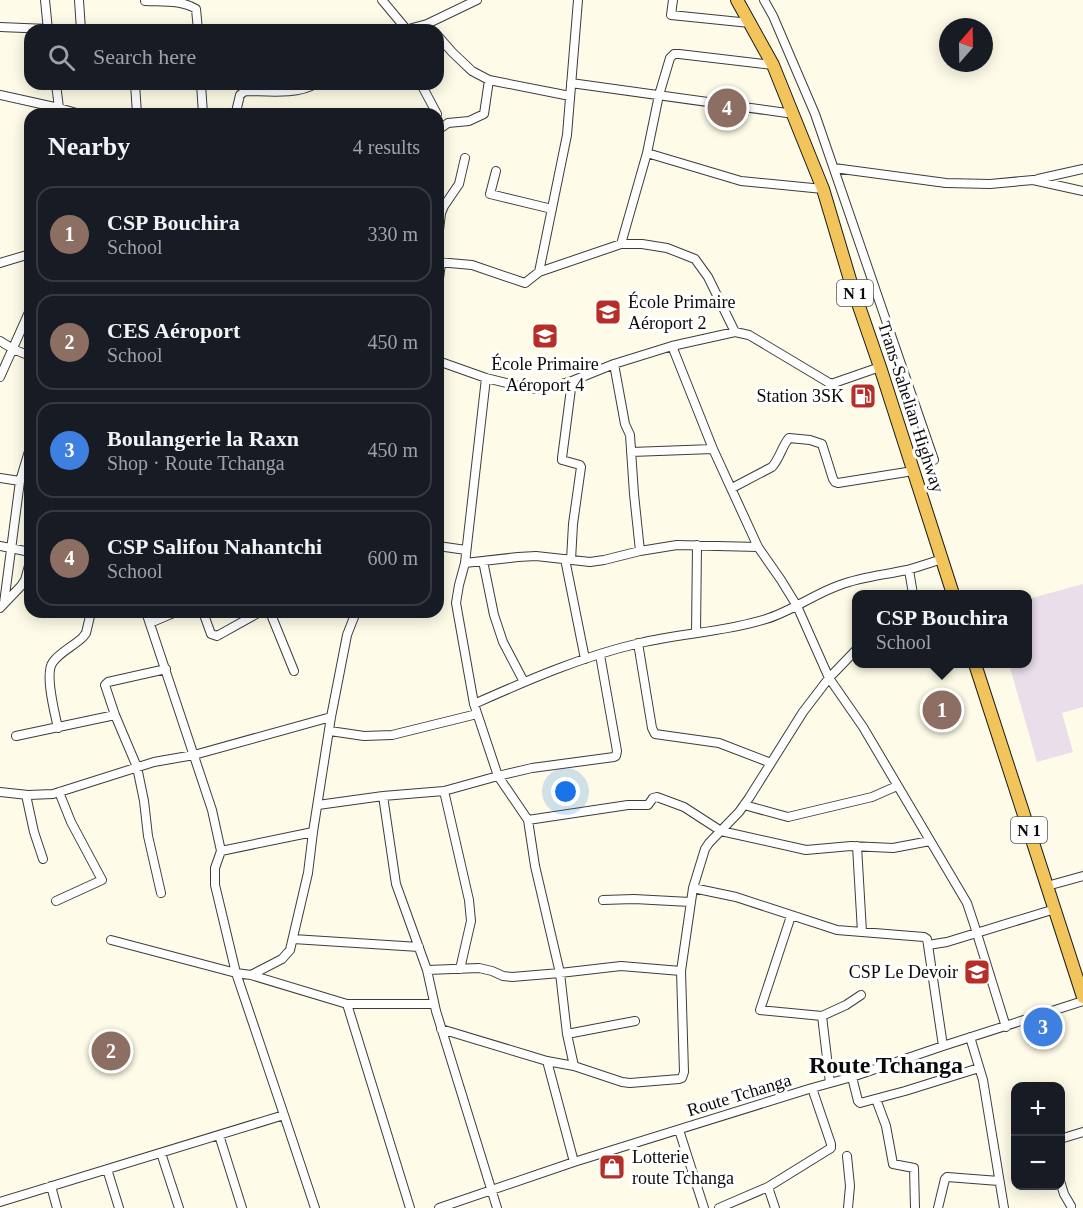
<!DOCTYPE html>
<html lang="en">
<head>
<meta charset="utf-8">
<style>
  :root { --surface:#171b24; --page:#20242c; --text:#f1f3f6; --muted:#9ea1a6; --line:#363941; --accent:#2563eb }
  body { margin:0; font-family:Georgia,serif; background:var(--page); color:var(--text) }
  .controls { position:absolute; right:18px; bottom:18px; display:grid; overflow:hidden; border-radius:12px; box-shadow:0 3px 15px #0003 }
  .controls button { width:54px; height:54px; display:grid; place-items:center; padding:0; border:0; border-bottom:2px solid var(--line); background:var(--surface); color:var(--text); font:30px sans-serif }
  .compass { position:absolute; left:939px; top:18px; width:54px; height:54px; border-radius:50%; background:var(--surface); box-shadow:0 3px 15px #0003; rotate:20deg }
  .you { position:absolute; left:566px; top:792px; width:21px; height:21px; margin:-15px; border:4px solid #fff; border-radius:50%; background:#1a73e8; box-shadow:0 0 0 9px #1a73e833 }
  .badge { display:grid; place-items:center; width:39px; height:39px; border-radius:50%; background:var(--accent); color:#fff; font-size:20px; font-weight:700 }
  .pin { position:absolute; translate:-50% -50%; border:3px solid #fff; box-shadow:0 2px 6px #0006 }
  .popup { position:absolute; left:852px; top:590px; width:180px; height:78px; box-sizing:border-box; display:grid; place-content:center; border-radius:12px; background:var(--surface); filter:drop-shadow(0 2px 4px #0005); font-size:20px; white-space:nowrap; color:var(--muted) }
  .popup b { font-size:22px; color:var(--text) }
  .popup::after { content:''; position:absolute; left:50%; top:100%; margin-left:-12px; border:12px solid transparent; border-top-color:var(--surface) }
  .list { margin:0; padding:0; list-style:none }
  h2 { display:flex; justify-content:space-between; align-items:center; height:78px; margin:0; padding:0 24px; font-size:26px }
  h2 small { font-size:20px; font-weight:400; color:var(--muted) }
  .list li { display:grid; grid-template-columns:39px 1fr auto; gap:18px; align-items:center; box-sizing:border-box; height:96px; margin:0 12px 12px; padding:0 12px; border:2px solid var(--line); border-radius:18px }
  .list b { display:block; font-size:22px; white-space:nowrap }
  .list p { margin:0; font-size:20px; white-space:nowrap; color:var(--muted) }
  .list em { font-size:20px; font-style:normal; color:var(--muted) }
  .icon { flex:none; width:33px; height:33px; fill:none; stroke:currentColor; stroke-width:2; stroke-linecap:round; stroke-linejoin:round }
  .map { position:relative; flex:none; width:1083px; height:1208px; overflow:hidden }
  .search { position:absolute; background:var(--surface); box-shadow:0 3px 15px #0003; left:24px; top:24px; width:420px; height:66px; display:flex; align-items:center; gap:15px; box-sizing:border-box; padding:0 21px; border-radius:18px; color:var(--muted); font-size:22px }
  .panel { position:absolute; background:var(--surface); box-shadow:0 3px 15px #0003; left:24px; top:108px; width:420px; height:510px; border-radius:18px }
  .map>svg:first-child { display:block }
</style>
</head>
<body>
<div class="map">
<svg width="1083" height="1208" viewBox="0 0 1083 1208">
  <rect width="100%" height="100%" fill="#fefce8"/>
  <path fill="#e9deea" d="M1083 584V707L1062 713 1073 752 1037 762 1009 664H1028V599Z"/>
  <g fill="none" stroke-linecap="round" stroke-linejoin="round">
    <defs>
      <path id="minor" d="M45 0 48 30
        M79 0 81 30
        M145 0V1C162 2 182 0 196 9L198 30
        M382 0 407 30
        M673 0 671 15 750 23
        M764 0 773 16 815 114 934 460
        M0 27 48 29
        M405 30 427 24 477 0
        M438 36 452 52 472 71 489 80 570 96
        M571 83 794 114
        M56 84 59 108
        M135 84 137 114
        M201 84 203 114
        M421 84 437 114
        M0 95 59 108 80 114
        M229 114 234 113 236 112 240 95 245 91C266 91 297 95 315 84
        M438 130 448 123 469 121 484 114 489 80
        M647 153 741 181 823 189
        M834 168 946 183 990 184 1033 180 1083 191
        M496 171 490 194 552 209
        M1038 179 1083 169
        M438 239 441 213 444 206 459 184 465 158
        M621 244 647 153 659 95 670 58 674 54H679L773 65
        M438 255 441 263 438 286
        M438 262 472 265 525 283 539 272 621 244H642L667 248 695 259 708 277 735 332
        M0 263 30 254
        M539 272 567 135 578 0
        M0 341 13 349 30 356
        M438 361 486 378 531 389 547 388 572 381 614 364 672 346
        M614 364 625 424 630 435 634 494 640 551
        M880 367 831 384 749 335 735 332 672 346 713 449 758 547 781 580 797 606 829 678 863 727 967 903 974 924 1006 1027
        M0 377 30 310
        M486 378 465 563 459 585 456 603 474 704 498 776 528 820 535 866 560 973 567 1034 574 1066
        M631 452 713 449
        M0 478 20 481
        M732 488 772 467C780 458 782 446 789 438L810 440 822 444 833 479 835 482 838 483 913 471
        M0 546 30 552
        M438 546 466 550
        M565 559 585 659
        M571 560 573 524 581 467 580 465 562 460V458L572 381
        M483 561 494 615 503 642 524 682
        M465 563 518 557 536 556 590 562 604 560 640 551 677 545 758 547
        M909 570 913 594
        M4 603 20 481 30 448
        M0 608 21 586 25 580 30 562
        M203 612 211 634 217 636 260 612
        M270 612 294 671
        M150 623 176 612
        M696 633 697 545
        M638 643 652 728 655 734 719 743 771 763
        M474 704C528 680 583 656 640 643 682 633 725 632 766 619 792 611 814 594 840 585 861 577 884 575 907 570 918 567 930 563 942 559
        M58 728C55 714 44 673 53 662 60 652 74 646 83 637L86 633 91 612
        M330 731 364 736 392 735 477 714
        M16 736 115 715
        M444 791 469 900 471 921 460 969
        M0 792 28 795 53 794 154 762 194 755 331 717
        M26 795 34 832 43 859
        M383 796 396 884 427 970 436 1011 497 1208
        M318 805 383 796 444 791 498 776 532 768 614 757 616 756 617 751 600 655
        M744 805 788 817 872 797 897 786
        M528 820 628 805H648L653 798 657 797 684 807 721 831 806 850 851 846 893 848 930 841
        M857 846 862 932
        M221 851 313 832
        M1047 886 1083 876
        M693 888 736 897 837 930 924 937 927 939 928 945 947 942 1055 909
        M161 893 148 836 144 801 137 767 115 715 105 685 108 682 166 669
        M603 900 634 899 690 902
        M56 901 102 880 71 822 59 792
        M791 916 760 1010 822 1016 846 1005 861 995
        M293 939 419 947
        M111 940 236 973 215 885V868L221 851 212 810 146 612
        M928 945 943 1046
        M427 970 479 968 492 971 503 976 512 977 560 973 621 966 681 971 693 888 705 849 709 843 739 812 749 798 803 712 829 678 856 650
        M251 975 282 959 290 950 308 873 313 832 331 717 347 635 356 612
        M347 1004 410 1208
        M822 1016 830 1083
        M441 1029 547 1061 574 1066 622 1082 630 1083 679 1079 682 1078 684 1072 681 971
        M567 1034 635 1021
        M970 1037 983 1080 1004 1208
        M547 1061 574 1162
        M852 1077 858 1101 860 1103 905 1091 979 1068
        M876 1099 886 1126 893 1164 914 1168 915 1208
        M284 1115 236 973 251 975 347 1004H434
        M679 1130 704 1208
        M219 1135 242 1208
        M1060 1139 1083 1132
        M161 1153 179 1208
        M847 1156 850 1186 848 1208
        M107 1169 119 1208
        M1060 1181 1064 1194 1071 1206
        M51 1186 57 1208
        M768 1187 775 1208
        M0 1202 284 1115 315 1208
        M439 1208 574 1162 812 1088 852 1077 943 1046 1083 1001
        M719 1208 768 1187 831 1148V1144L812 1088
        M938 1208 945 1179 947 1177 999 1181"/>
      <path id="trunk" d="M737 0 773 65 823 189 851 283 880 367 953 594
        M975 664 1083 997"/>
    </defs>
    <use href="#minor" stroke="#3d3d3d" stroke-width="10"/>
    <use href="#trunk" stroke="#1b1b1b" stroke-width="14"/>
    <use href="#minor" stroke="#fff" stroke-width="8"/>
    <use href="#trunk" stroke="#f2c45c" stroke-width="12"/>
  </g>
  <defs>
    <symbol id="school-square" viewBox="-11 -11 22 22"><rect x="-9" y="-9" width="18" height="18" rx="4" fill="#b52f28" stroke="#fff"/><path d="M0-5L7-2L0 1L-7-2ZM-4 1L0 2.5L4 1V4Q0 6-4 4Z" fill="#fff"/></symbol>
    <symbol id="fuel-square" viewBox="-11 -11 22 22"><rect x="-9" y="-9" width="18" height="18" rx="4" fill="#b52f28" stroke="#fff"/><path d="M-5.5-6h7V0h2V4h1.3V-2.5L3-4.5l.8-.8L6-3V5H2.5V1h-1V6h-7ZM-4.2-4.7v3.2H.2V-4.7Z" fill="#fff"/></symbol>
    <symbol id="shop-square" viewBox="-11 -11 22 22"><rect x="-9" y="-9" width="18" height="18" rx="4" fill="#b52f28" stroke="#fff"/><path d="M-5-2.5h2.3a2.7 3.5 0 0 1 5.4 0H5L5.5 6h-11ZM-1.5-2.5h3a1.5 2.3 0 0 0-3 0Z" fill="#fff"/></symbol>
  </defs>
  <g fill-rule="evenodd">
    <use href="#school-square" x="593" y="297" width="30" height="30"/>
    <use href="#school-square" x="530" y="321" width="30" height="30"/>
    <use href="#fuel-square" x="848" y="381" width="30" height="30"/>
    <use href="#school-square" x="962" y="957" width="30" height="30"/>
    <use href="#shop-square" x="597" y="1152" width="30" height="30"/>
  </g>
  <g text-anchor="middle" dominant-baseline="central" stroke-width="6" stroke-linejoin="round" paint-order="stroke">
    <g fill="#fff" stroke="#545454" stroke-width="1.5">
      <rect x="837" y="280" width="36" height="26" rx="4.5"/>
      <rect x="1011" y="817" width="36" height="26" rx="4.5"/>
    </g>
    <g font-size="16" font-weight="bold" fill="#0a0a0a">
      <text x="855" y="293">N 1</text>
      <text x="1029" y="830">N 1</text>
    </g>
    <g font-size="18" fill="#0a0a0a" stroke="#fff" text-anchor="start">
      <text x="628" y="302">École Primaire<tspan x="628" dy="21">Aéroport 2</tspan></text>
      <text x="545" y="364" text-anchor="middle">École Primaire<tspan x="545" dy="21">Aéroport 4</tspan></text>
      <text x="844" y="396" text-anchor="end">Station 3SK</text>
      <text x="958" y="972" text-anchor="end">CSP Le Devoir</text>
      <text x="632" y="1157">Lotterie<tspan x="632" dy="21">route Tchanga</tspan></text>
    </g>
    <g font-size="18" fill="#0a0a0a" stroke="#fff">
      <text transform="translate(911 407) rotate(72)">Trans-Sahelian Highway</text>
      <text transform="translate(739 1095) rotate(-17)">Route Tchanga</text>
    </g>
    <g font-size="24" font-weight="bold" fill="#0a0a0a" stroke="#fff">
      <text x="886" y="1065">Route Tchanga</text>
    </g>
  </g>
</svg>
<div class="controls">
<button>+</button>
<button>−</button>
</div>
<svg class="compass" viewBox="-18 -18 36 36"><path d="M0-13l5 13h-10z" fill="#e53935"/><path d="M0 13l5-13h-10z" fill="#9ea1a6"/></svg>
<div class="you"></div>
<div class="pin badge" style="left:942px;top:710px;background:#8d6e63">1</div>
<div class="popup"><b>CSP Bouchira</b>School</div>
<div class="pin badge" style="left:111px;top:1051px;background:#8d6e63">2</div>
<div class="pin badge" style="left:1043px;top:1027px;background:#3f7fe0">3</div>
<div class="pin badge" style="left:727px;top:108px;background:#8d6e63">4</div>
<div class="search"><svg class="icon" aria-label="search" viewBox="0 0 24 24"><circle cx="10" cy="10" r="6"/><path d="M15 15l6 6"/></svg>Search here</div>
<section class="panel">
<h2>Nearby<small>4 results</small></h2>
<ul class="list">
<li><span class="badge" style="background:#8d6e63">1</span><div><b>CSP Bouchira</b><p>School</p></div><em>330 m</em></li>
<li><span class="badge" style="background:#8d6e63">2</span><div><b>CES Aéroport</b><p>School</p></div><em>450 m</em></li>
<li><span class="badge" style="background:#3f7fe0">3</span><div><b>Boulangerie la Raxn</b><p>Shop · Route Tchanga</p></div><em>450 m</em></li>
<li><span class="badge" style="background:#8d6e63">4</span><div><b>CSP Salifou Nahantchi</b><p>School</p></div><em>600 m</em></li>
</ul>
</section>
</div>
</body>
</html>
